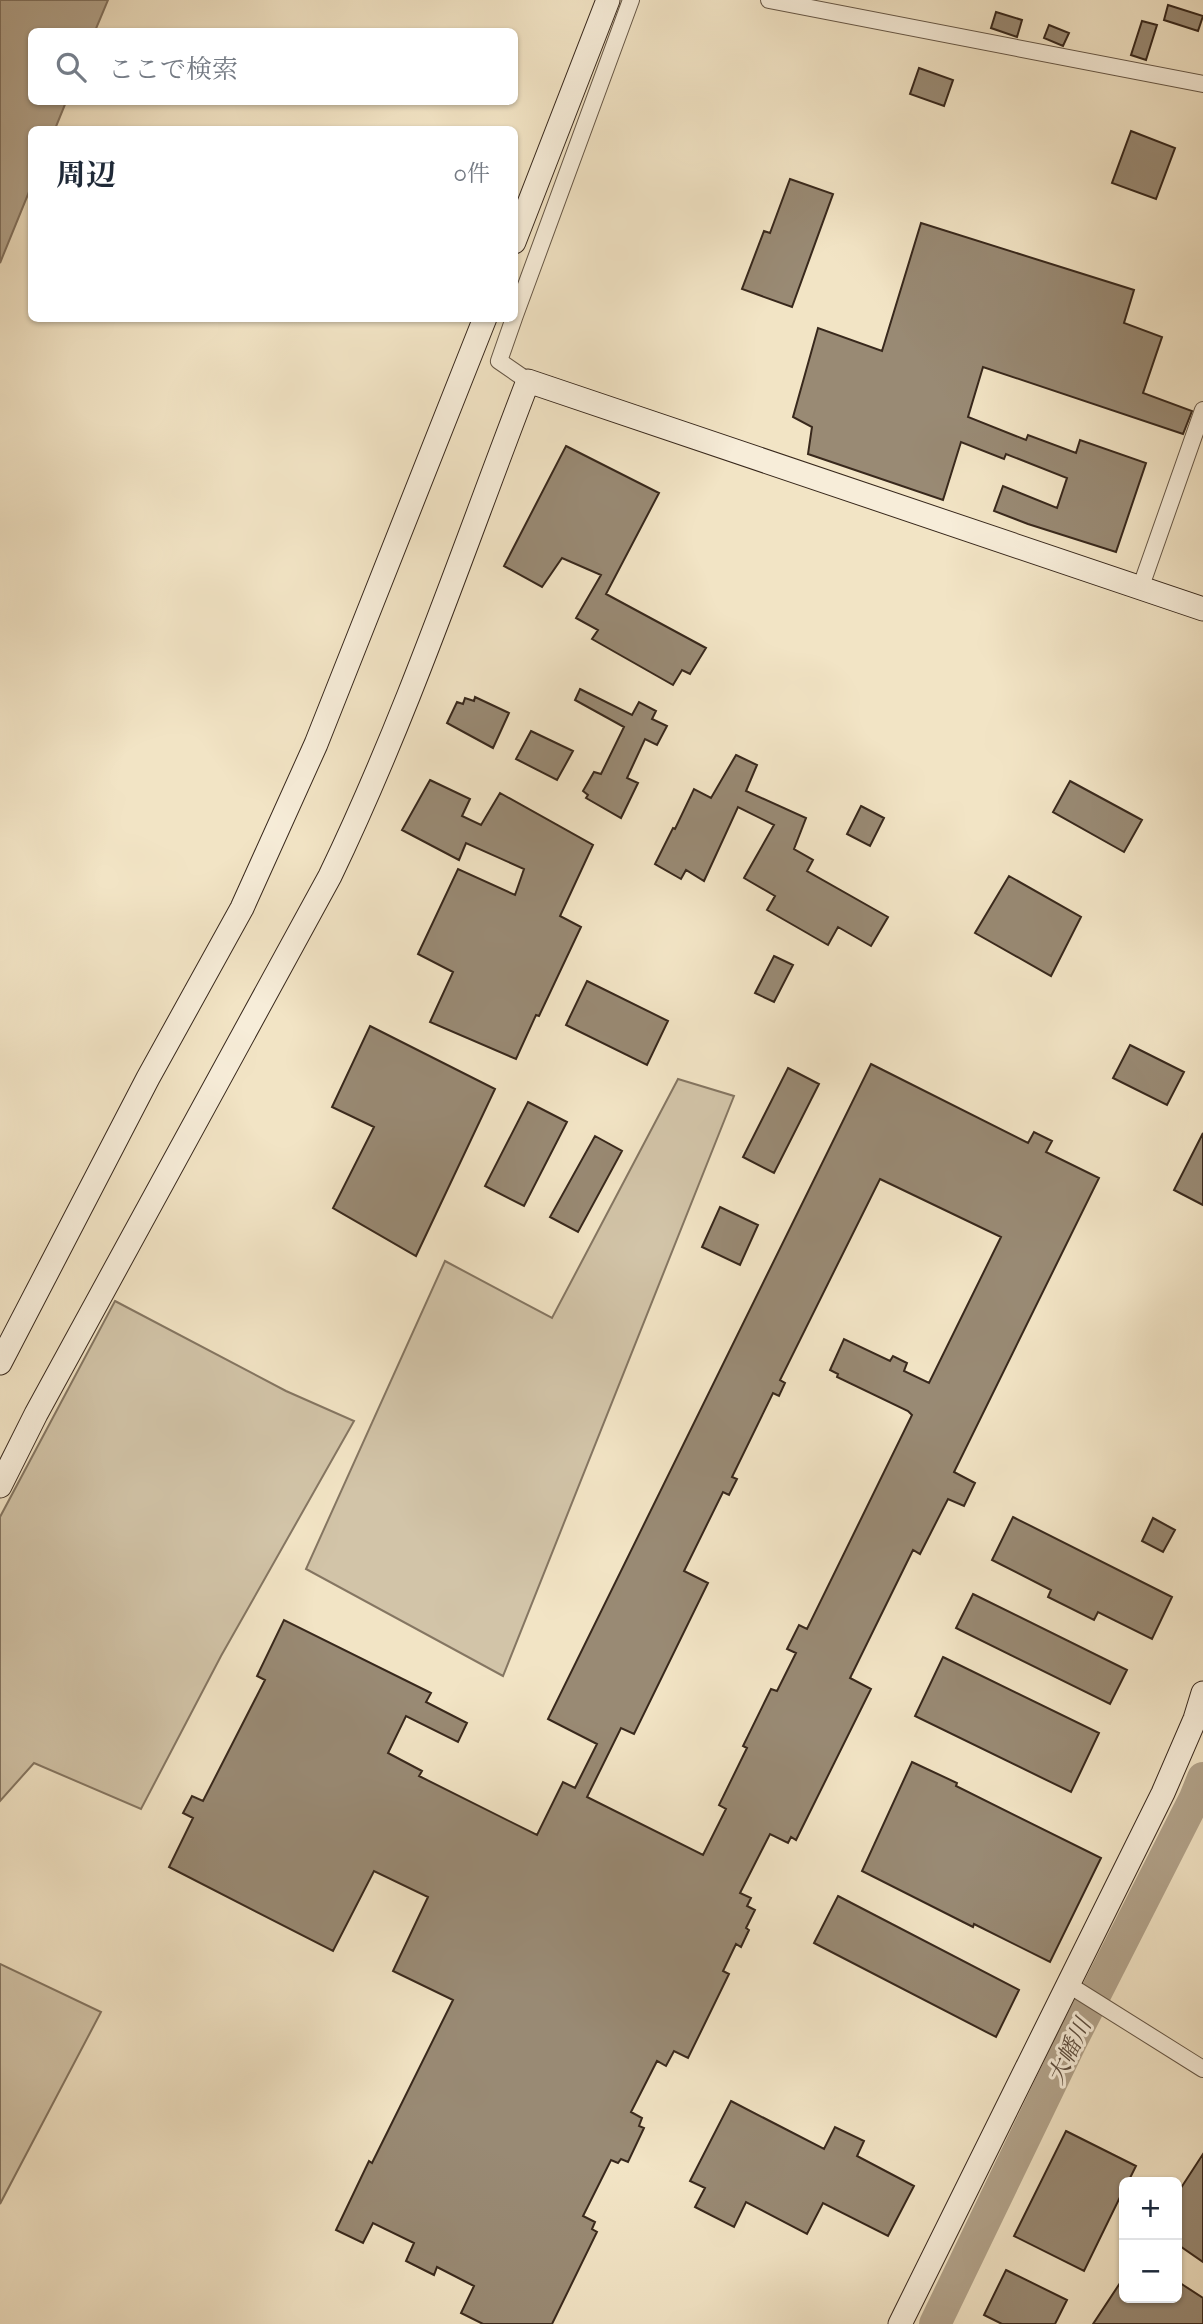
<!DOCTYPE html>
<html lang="ja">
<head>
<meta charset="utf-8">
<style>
  :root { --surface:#fff; --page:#f6f6f7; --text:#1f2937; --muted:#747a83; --line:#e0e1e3 }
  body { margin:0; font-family:"IM FELL Great Primer","Noto Serif JP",serif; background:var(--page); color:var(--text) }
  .controls { position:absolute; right:21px; bottom:21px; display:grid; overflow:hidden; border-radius:10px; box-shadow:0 2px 5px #0004 }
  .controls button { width:63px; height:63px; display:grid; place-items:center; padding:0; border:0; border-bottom:2px solid var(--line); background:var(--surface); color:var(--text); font:35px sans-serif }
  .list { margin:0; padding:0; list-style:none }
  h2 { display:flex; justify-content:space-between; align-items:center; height:91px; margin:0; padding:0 28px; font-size:30px }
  h2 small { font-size:23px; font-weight:400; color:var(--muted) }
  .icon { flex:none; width:38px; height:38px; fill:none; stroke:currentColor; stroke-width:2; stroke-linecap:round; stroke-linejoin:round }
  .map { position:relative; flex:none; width:1203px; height:2324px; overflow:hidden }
  .search { position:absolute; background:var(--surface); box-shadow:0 2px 5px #0004; left:28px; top:28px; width:490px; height:77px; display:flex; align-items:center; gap:18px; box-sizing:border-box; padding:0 24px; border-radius:10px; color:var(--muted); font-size:26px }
  .panel { position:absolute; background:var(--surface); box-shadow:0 2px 5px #0004; left:28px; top:126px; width:490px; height:196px; border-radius:10px }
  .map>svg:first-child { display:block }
</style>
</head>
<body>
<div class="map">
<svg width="1203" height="2324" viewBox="0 0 1203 2324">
  <rect width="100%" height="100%" fill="#f2e4c5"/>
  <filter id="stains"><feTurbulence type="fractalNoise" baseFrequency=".00286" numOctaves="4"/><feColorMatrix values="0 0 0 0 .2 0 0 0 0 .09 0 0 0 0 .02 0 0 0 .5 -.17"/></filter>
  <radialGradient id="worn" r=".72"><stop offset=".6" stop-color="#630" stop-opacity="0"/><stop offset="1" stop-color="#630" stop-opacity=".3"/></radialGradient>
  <path fill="#d2c4a8" stroke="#857662" stroke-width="2" d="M678 1079 734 1096 503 1676 306 1569 445 1261 552 1318Z
    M115 1301 286 1391 354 1421 221 1656 141 1809 34 1763 0 1801V1517Z
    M0 1964 101 2012 0 2204Z"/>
  <path fill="#b3a48c" stroke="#82725f" stroke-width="2" d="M0 0H108L95 31 32 32V102H66L55 129 32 130 31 187 0 263Z"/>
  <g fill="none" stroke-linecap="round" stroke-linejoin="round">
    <path stroke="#b3a48c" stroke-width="32" d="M935 2324 1070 2044 1195 1798 1203 1778"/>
  </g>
  <path fill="#998a74" stroke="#38281c" stroke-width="2" fill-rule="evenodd" d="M1168 5 1203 16 1198 31 1164 20Z
    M996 12 1022 20 1017 37 991 28Z
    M1142 21 1157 25 1146 60 1131 55Z
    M1049 25 1069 33 1063 46 1044 38Z
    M919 68 953 80 944 106 910 94Z
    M1131 131 1175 148 1156 199 1112 183Z
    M790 179 833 194 792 307 742 289 764 231 770 233Z
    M921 223 1134 290 1124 323 1162 337 1143 393 1192 411 1183 434 983 367 968 417 1026 440 1028 435 1076 453 1080 440 1146 463 1116 552 1028 524 994 511 1003 486 1057 508 1067 478 1006 454 1004 459 961 442 943 500 808 454 812 427 793 417 818 328 882 351Z
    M566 446 659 493 606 594 706 648 690 674 682 670 673 685 592 639 598 630 576 618 601 575 562 558 542 587 504 566Z
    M580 689 632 715 639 702 656 711 652 719 667 726 657 745 645 739 627 778 638 783 621 818 586 798 588 795 583 791 594 772 601 774 624 727 575 700Z
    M475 697 509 713 493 748 447 723 457 702 463 704 465 698 474 701Z
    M531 731 573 751 557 780 516 759Z
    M736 755 757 765 746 791 806 818 794 849 813 860 807 871 888 917 871 946 838 927 828 945 767 910 775 896 744 878 774 825 738 807 704 881 686 870 681 879 655 864 673 828 675 829 694 789 711 798Z
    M430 780 470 799 462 816 481 825 500 793 593 845 560 916 581 927 539 1016 536 1015 516 1059 430 1022 453 972 418 954 458 869 515 895 524 869 466 843 459 860 402 830Z
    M1070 781 1142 820 1124 852 1053 812Z
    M861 806 884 818 870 846 847 834Z
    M1009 876 1081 917 1051 976 975 933Z
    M774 956 793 965 774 1002 755 993Z
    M587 981 668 1021 647 1065 566 1025Z
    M370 1026 495 1089 416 1256 333 1208 374 1127 332 1107Z
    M1130 1045 1184 1072 1167 1105 1113 1078Z
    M871 1064 1028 1143 1034 1132 1052 1141 1046 1152 1099 1178 954 1472 975 1483 964 1506 948 1499 920 1554 913 1550 850 1678 871 1689 796 1840 791 1837 788 1843 770 1834 740 1893 751 1898 747 1906 755 1910 746 1928 749 1930 741 1947 736 1944 723 1971 729 1974 688 2058 674 2051 666 2066 657 2061 631 2112 642 2118 639 2126 644 2128 628 2162 621 2159 618 2163 611 2160 583 2216 595 2222 592 2229 597 2232 552 2324H483L461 2313 474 2286 437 2267 434 2275 406 2261 414 2243 373 2223 363 2243 336 2230 369 2161 372 2163 453 2000 393 1971 428 1897 374 1871 333 1951 169 1867 193 1818 183 1813 192 1796 203 1801 265 1680 257 1676 284 1620 431 1693 426 1702 467 1723 458 1742 406 1716 388 1753 422 1771 419 1776 537 1835 563 1782 575 1788 597 1744 548 1719ZM880 1179 1001 1237 929 1383 904 1371 907 1363 893 1356 890 1361 844 1339 830 1370 838 1374 837 1377 908 1411 912 1415 807 1629 799 1625 787 1649 796 1653 777 1691 771 1689 743 1746 747 1748 719 1805 726 1809 703 1855 587 1797 621 1728 634 1734 708 1583 684 1571 723 1492 729 1495 737 1479 732 1477 773 1393 779 1396 785 1383 780 1380Z
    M788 1068 819 1084 774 1173 743 1157Z
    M528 1102 567 1122 524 1206 485 1186Z
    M1203 1133V1205L1174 1190Z
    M595 1136 622 1151 578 1232 550 1217Z
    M720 1207 758 1225 740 1265 702 1247Z
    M1013 1517 1172 1597 1152 1639 1098 1612 1094 1620 1048 1597 1051 1590 992 1560Z
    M1153 1518 1175 1530 1163 1552 1142 1541Z
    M973 1594 1127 1670 1110 1704 956 1628Z
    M943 1657 1099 1733 1071 1792 915 1716Z
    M912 1762 957 1783 956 1786 1101 1858 1050 1962 974 1924 973 1927 862 1871Z
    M838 1896 1019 1990 996 2037 814 1943Z
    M731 2101 824 2149 835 2127 864 2141 857 2156 914 2186 888 2236 823 2203 807 2234 746 2202 734 2227 695 2207 705 2188 690 2181Z
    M1066 2131 1136 2166 1128 2182H1124V2189L1084 2271 1014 2236Z
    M1203 2154V2262L1177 2244V2194Z
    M1006 2270 1067 2300 1055 2324H1002L984 2315Z
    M1124 2277V2298H1177V2281L1203 2298V2324H1093Z"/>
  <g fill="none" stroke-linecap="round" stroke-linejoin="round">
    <defs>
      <path id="street" d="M769 0 1203 84
        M514 318 631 0
        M514 318 499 361 528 381
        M1140 589 1203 410
        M1069 1985 1203 2069"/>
      <path id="secondary" d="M514 242 608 0
        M0 1363 148 1078 242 908 316 744 485 318
        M0 1486 36 1414 330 876C407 716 464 547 528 381L1203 609
        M900 2324 1163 1793 1195 1719 1203 1693"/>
    </defs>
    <use href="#street" stroke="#665746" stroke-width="18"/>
    <use href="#secondary" stroke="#38281c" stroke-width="25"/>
    <use href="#street" stroke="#f7edd9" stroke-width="16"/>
    <use href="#secondary" stroke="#f7edd9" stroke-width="23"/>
  </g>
  <g text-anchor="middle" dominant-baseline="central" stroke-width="6" stroke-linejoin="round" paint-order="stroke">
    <g font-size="23" font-style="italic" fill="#5d4d3e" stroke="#f7edd9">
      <text transform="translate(1069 2051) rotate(-64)">大幡川</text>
    </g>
  </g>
  <rect width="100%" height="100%" filter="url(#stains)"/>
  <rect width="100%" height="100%" fill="url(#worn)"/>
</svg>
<div class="controls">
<button>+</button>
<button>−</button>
</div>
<div class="search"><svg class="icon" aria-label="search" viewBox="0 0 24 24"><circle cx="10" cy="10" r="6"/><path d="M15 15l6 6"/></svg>ここで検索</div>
<section class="panel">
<h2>周辺<small>0件</small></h2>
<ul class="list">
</ul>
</section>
</div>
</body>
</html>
